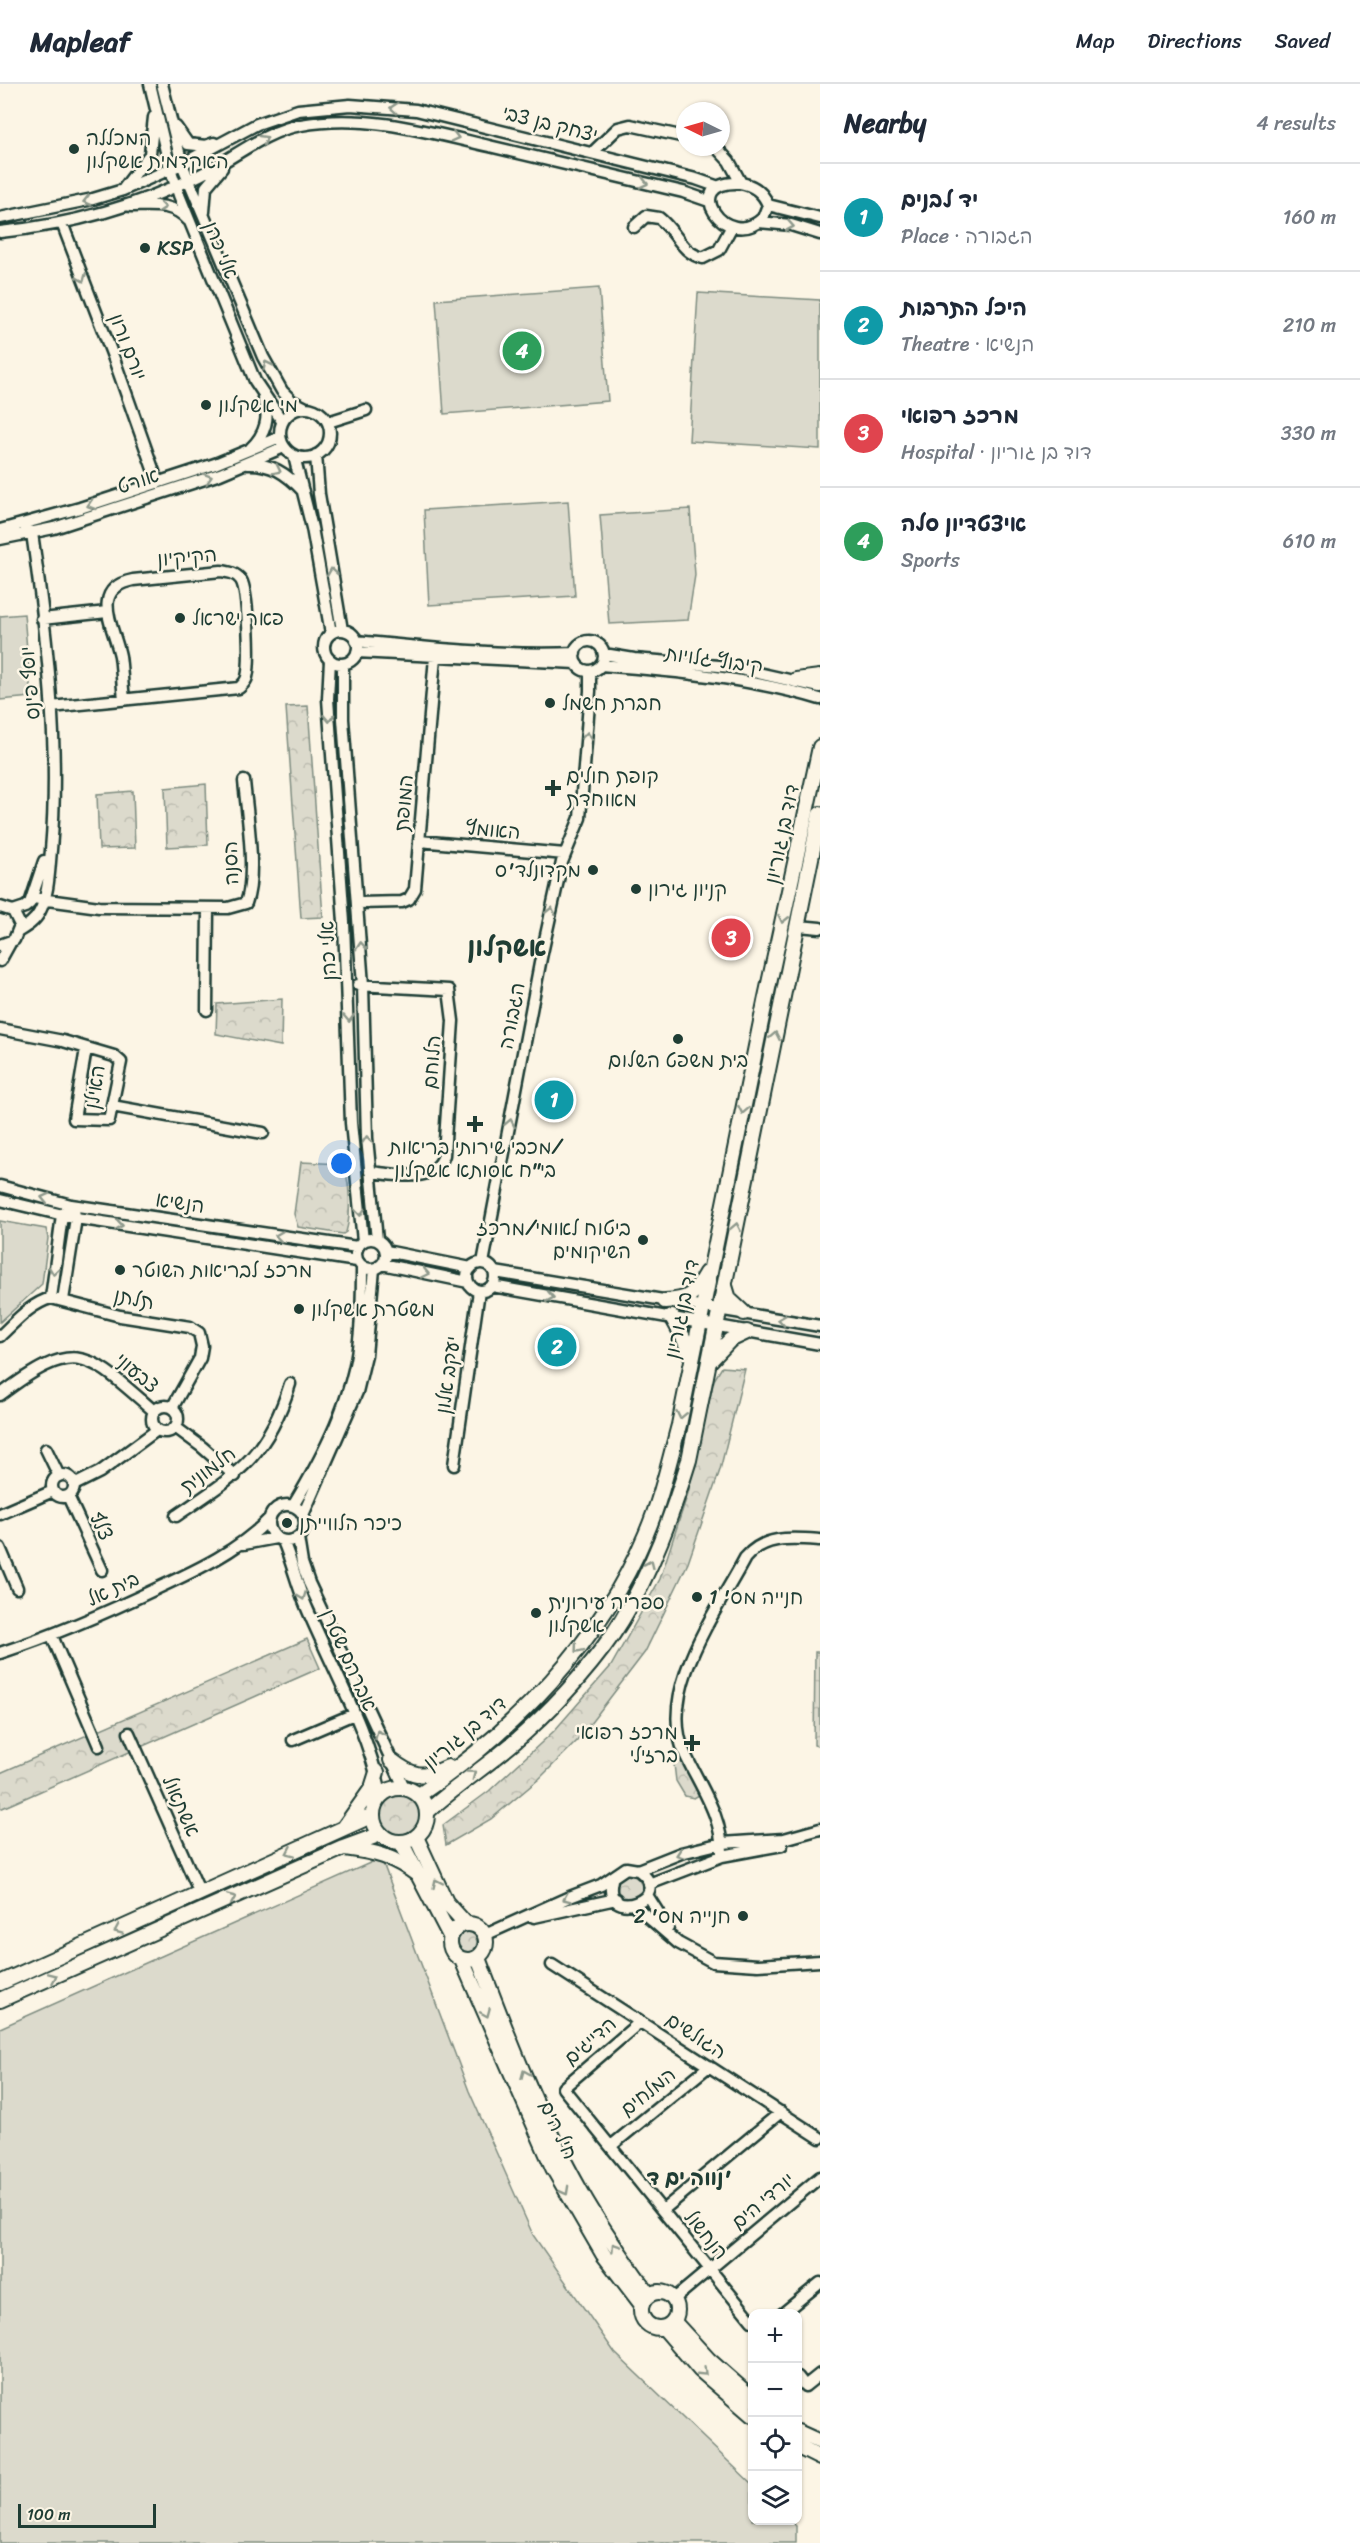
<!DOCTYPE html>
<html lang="en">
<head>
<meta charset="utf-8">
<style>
  :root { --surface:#fff; --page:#f2f2f3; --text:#1f2937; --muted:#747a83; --line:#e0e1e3; --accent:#1f3d34 }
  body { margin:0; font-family:Sriracha,"Playpen Sans Hebrew",sans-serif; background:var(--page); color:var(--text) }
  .controls { position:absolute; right:18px; bottom:18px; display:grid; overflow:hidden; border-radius:12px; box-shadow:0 2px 4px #0004 }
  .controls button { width:54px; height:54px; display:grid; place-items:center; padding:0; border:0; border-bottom:2px solid var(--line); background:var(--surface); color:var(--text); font:30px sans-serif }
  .compass { position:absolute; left:676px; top:18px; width:54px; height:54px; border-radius:50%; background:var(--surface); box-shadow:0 2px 4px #0004; rotate:275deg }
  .scale { position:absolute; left:18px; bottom:15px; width:138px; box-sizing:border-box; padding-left:6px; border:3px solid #1f3d34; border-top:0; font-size:16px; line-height:21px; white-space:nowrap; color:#1f3d34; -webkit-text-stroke:4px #fcf5e5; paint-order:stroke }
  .you { position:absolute; left:342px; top:1080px; width:21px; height:21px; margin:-15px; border:4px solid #fff; border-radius:50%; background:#1a73e8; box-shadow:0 0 0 9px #1a73e833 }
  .badge { display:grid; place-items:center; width:39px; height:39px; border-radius:50%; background:var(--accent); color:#fff; font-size:20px; font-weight:700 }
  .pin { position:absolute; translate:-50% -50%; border:3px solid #fff; box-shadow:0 2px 6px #0006 }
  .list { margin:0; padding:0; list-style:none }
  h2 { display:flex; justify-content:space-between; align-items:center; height:78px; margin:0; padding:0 24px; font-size:26px }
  h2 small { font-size:20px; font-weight:400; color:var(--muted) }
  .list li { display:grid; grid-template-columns:39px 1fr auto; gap:18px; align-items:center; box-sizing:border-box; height:108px; padding:0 24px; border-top:2px solid var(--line) }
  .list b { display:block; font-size:22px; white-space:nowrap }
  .list p { margin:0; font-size:20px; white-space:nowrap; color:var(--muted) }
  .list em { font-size:20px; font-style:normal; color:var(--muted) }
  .icon { flex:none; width:33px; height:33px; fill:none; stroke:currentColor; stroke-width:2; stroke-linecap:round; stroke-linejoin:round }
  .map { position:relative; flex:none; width:820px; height:2459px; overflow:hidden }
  header { display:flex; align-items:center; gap:36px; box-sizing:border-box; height:84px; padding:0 30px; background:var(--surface); border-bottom:2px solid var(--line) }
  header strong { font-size:28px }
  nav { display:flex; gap:33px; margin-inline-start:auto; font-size:21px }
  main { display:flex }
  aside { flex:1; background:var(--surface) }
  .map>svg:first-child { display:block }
</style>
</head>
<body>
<header>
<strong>Mapleaf</strong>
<nav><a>Map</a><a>Directions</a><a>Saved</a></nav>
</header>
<main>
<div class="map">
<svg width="820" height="2459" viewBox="0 0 820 2459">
  <defs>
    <pattern id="forest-crowns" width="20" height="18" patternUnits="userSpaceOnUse" patternTransform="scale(1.5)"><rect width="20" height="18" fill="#dcdacc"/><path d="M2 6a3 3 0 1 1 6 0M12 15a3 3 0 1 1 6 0" fill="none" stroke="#bcbcb0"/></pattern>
  </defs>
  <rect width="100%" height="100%" fill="#fcf5e5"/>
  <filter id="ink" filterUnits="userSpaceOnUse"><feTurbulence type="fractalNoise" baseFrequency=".0167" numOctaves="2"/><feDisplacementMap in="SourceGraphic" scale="12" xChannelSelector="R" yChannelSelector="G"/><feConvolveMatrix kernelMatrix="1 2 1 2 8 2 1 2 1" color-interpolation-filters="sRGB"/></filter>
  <g filter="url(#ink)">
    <path fill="#dcdacc" stroke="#7e8c80" stroke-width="1.5" d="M599 204 608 317 444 330 436 216Z
      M698 209 820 216V365L689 357Z
      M568 417 575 512 429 521 424 426Z
      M690 425 695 491 688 536 609 540 600 431Z
      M24 530 31 613 0 616V532Z
      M0 1137 46 1145 48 1154 42 1200 0 1238Z
      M381 1774 469 2007 533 2151 615 2269 752 2400V2436L791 2437 796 2442V2459H0V1944Z"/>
    <path fill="url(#forest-crowns)" stroke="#7e8c80" stroke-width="1.5" d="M308 622 323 833 301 834 286 623Z
      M206 700 208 761 167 763 165 704Z
      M133 707 135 764 99 765 97 710Z
      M282 915 281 962 216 950 217 920Z
      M301 1078 342 1080C351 1095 351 1132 346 1148L343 1150 298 1143 294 1130Z
      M722 1283 745 1285 720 1386 688 1479 645 1568 577 1657 539 1695 491 1735 446 1761 443 1741 489 1707 554 1647 611 1582 660 1495 688 1409 714 1296Z
      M307 1555 320 1584 0 1725V1689Z
      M815 1568H820V1663L814 1661Z
      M683 1672 701 1710 694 1714 685 1712 676 1697 674 1680Z
      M377 1730a22 22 0 1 1 44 0a22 22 0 1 1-44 0Z
      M625 1791H633L639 1796 643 1804 641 1811 621 1819 613 1800 616 1796Z
      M455 1858a11 11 0 1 1 22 0a11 11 0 1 1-22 0Z"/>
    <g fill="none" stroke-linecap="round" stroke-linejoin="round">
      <defs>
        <path id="minor" d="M150 0 170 84 179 111 255 297 282 337
          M162 0 182 80 263 273 282 307 292 317 304 323
          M176 43 188 60 206 62 214 59
          M716 63 729 77 741 99
          M592 69 618 44 630 41 685 53
          M740 99C753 101 763 108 768 121L763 134C726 169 678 96 740 99Z
          M124 104 150 70 154 33
          M768 121 820 134
          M130 122C151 122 173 118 188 136
          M204 128 206 103 222 84
          M0 134 93 115 123 106 182 80 257 40 298 26 350 21 416 26 696 95 716 102
          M759 138 791 141 820 150
          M62 139 114 275 158 399
          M634 143 646 132 659 134C676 147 681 169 703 174L719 166 732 142
          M0 148C69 141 138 122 200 91 233 75 264 47 301 41 363 29 429 48 489 62 554 77 618 93 683 108L709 117
          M280 349a25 25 0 1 1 50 0a25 25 0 1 1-50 0Z
          M328 338 366 326
          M251 364C265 351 271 332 263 314
          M316 371 319 410 342 546
          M294 372 312 444 331 549
          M247 380C271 379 286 389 303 407
          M0 446 80 424 215 380 280 353
          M0 455 54 444 220 390 284 363
          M42 535 107 528
          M324 563a17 17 0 1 1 34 0a17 17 0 1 1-34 0Z
          M356 557C429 564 502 572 575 569
          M574 572a15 15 0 1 1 30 0a15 15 0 1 1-30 0Z
          M357 568 576 579
          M604 570 634 575 731 583 820 603
          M330 576 328 615 344 838 351 1039 363 1157
          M343 580V635L363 901 367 1054 377 1156
          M601 581C675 587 749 594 820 615
          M51 623 239 604C243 600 246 598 247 593 251 578 248 507 241 496 236 489 229 488 221 487L133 496C89 505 114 543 120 572 122 586 122 600 124 614
          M419 757 565 770
          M33 814 99 823 228 824 246 819C257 790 247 730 244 697
          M358 819 402 818 409 815 415 805 435 573
          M0 823 13 827 20 841 14 856 0 861
          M13 827 25 823 30 819 44 777
          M799 842 820 844
          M19 847C27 842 35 837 39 829 49 811 49 786 51 766 60 662 47 553 32 449L23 441
          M0 877 10 859
          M358 901 449 906 453 937 444 1071C435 1101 395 1090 370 1088
          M207 926 208 824
          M0 945 63 957 114 972 121 978 109 1036 74 1035 86 965
          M112 1022 263 1049
          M0 1102 71 1121 357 1163
          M0 1116 76 1134 357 1177
          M356 1170a15 15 0 1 1 30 0a15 15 0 1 1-30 0Z
          M386 1167 471 1184
          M467 1193a14 14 0 1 1 28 0a14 14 0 1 1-28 0Z
          M483 1179 541 874 562 778 580 734 590 607V587
          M382 1180 468 1198
          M495 1188 820 1242
          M492 1202 820 1260
          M51 1214 62 1131 66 1126
          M63 1216 76 1134 74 1128
          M0 1252C15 1238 30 1220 51 1214L120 1232 190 1243 199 1249 202 1262 200 1274 172 1324
          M0 1311C78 1252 87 1269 154 1327
          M152 1335a13 13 0 1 1 26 0a13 13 0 1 1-26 0Z
          M175 1343 202 1363 235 1392
          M46 1365 59 1392
          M454 1381 479 1207
          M52 1402a11 11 0 1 1 22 0a11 11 0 1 1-22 0Z
          M74 1401 100 1388 157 1346
          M68 1412 102 1486
          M269 1439a18 18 0 1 1 36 0a18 18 0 1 1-36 0Z
          M293 1422C323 1372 353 1315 359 1256 362 1232 362 1207 362 1182
          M0 1430 53 1407
          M303 1431 357 1308 366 1271 374 1185
          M176 1432C236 1391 267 1374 290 1300
          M298 1454 302 1479 309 1499 404 1703
          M283 1457C292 1478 297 1501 306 1522 332 1584 368 1645 381 1711
          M244 1460 276 1454
          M0 1464 17 1504
          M52 1552 99 1662
          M0 1569C55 1551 106 1529 158 1504 197 1486 240 1466 270 1434
          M129 1649 200 1809
          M293 1656 354 1630
          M722 1772C723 1733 701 1704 685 1670 656 1608 717 1527 745 1474 764 1451 792 1454 820 1456
          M612 1796C601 1842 678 1814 638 1786
          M649 1800 722 1772 782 1761
          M647 1811 668 1844
          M634 1821 678 1859 713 1878 758 1881 820 1877
          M534 1833 616 1815
          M485 1851 567 1814 601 1801 626 1784 638 1786 681 1769 722 1759 784 1755 820 1745
          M552 1881 820 2054
          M640 1938 563 2004 752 2237
          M611 2062 709 1982
          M663 2126 781 2028
          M674 2215 820 2093
          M782 2230 820 2199
          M798 2293 805 2302 820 2290"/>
        <path id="major" d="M796 596 820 593
          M725 1202 729 1215 744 1229
          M665 1217C691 1216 694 1210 706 1189
          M672 1233 683 1253 692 1274
          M710 1277 730 1256 747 1248
          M391 1676C413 1693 423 1695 448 1683
          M373 1731a27 27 0 1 1 54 0a27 27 0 1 1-54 0Z
          M419 1711C514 1647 601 1558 646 1450 661 1415 669 1378 679 1341L765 918 820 663
          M427 1728C459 1699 496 1676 527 1647 560 1617 599 1574 622 1536 652 1486 672 1431 689 1376L820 730
          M345 1742 372 1704 377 1688
          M416 1753 446 1818 466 1840
          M401 1758 450 1852
          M345 1764C375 1768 393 1772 418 1791
          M450 1858a18 18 0 1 1 36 0a18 18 0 1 1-36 0Z
          M478 1874C508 1953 539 2034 581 2108 601 2144 625 2177 649 2211
          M462 1876 553 2084 603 2170 642 2221
          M0 1899 373 1731
          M0 1916 343 1764 381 1750
          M641 2226a18 18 0 1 1 36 0a18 18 0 1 1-36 0Z
          M674 2238 709 2276 752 2314
          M664 2244 700 2286 752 2331
          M798 2348 820 2358
          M798 2363 820 2374"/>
      </defs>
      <use href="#minor" stroke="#1f3d34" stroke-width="15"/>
      <use href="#major" stroke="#1f3d34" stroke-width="18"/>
      <use href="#minor" stroke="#fcf5e5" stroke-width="10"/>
      <use href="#major" stroke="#fcf5e5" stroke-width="14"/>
    </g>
    <defs><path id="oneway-chevron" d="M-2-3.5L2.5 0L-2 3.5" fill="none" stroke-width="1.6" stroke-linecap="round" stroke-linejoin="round" transform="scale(1.5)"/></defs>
    <g stroke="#8e998c">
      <use href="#oneway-chevron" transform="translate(394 24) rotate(-175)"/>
      <use href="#oneway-chevron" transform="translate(455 53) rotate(14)"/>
      <use href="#oneway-chevron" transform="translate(264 55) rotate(-30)"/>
      <use href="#oneway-chevron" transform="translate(644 99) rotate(13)"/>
      <use href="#oneway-chevron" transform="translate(87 117) rotate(166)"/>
      <use href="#oneway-chevron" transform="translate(162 123) rotate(6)"/>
      <use href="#oneway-chevron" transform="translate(790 142) rotate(10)"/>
      <use href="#oneway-chevron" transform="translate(82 194) rotate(68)"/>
      <use href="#oneway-chevron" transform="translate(267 281) rotate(-116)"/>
      <use href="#oneway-chevron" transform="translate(277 386) rotate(26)"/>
      <use href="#oneway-chevron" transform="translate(208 394) rotate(-17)"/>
      <use href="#oneway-chevron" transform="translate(91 421) rotate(162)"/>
      <use href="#oneway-chevron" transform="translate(332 488) rotate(-99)"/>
      <use href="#oneway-chevron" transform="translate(329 634) rotate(87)"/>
      <use href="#oneway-chevron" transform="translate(587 652) rotate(-85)"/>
      <use href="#oneway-chevron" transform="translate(551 827) rotate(-77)"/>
      <use href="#oneway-chevron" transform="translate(783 835) rotate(103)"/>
      <use href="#oneway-chevron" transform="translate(361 862) rotate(-94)"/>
      <use href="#oneway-chevron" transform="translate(349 934) rotate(88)"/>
      <use href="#oneway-chevron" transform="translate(775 952) rotate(-79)"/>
      <use href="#oneway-chevron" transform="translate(743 1026) rotate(101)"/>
      <use href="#oneway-chevron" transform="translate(510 1039) rotate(-79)"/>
      <use href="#oneway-chevron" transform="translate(367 1056) rotate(-94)"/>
      <use href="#oneway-chevron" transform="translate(45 1114) rotate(-167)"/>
      <use href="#oneway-chevron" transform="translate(360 1128) rotate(84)"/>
      <use href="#oneway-chevron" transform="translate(119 1141) rotate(9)"/>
      <use href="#oneway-chevron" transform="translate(736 1143) rotate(-79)"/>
      <use href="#oneway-chevron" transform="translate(279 1152) rotate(-172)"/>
      <use href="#oneway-chevron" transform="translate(54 1187) rotate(98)"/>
      <use href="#oneway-chevron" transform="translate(425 1189) rotate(12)"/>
      <use href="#oneway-chevron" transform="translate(550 1213) rotate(10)"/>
      <use href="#oneway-chevron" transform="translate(782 1236) rotate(-171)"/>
      <use href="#oneway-chevron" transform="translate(681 1331) rotate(102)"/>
      <use href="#oneway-chevron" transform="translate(650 1480) rotate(-66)"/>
      <use href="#oneway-chevron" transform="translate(302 1512) rotate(69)"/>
      <use href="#oneway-chevron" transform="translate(578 1565) rotate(130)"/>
      <use href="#oneway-chevron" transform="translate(379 1650) rotate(-115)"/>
      <use href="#oneway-chevron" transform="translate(472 1690) rotate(-37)"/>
      <use href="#oneway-chevron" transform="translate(290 1768) rotate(156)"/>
      <use href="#oneway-chevron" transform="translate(680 1770) rotate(161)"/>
      <use href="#oneway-chevron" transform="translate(437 1799) rotate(-115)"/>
      <use href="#oneway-chevron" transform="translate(232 1814) rotate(-23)"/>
      <use href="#oneway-chevron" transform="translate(567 1814) rotate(157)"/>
      <use href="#oneway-chevron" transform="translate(118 1846) rotate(156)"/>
      <use href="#oneway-chevron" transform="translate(53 1893) rotate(-24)"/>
      <use href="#oneway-chevron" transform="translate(486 1929) rotate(67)"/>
      <use href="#oneway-chevron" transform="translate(525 1990) rotate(-113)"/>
      <use href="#oneway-chevron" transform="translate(565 2107) rotate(61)"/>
      <use href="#oneway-chevron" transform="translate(615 2163) rotate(-124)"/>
      <use href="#oneway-chevron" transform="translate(703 2288) rotate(44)"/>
    </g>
  </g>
  <g fill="#1f3d34" stroke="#fcf5e5" stroke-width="2">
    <circle cx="74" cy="65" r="6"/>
    <circle cx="145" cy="164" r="6"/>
    <circle cx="206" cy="321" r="6"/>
    <circle cx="180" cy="534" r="6"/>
    <circle cx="550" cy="619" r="6"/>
    <path d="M550 695h6v6h6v6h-6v6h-6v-6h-6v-6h6z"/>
    <circle cx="593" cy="786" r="6"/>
    <circle cx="636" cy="805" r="6"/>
    <circle cx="678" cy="955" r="6"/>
    <path d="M472 1031h6v6h6v6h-6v6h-6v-6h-6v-6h6z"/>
    <circle cx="643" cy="1156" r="6"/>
    <circle cx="120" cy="1186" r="6"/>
    <circle cx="299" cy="1225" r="6"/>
    <circle cx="287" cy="1439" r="6"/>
    <circle cx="697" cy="1513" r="6"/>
    <circle cx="536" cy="1529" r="6"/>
    <path d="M689 1650h6v6h6v6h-6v6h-6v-6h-6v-6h6z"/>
    <circle cx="743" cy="1832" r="6"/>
  </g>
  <g text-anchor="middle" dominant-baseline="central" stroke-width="5" stroke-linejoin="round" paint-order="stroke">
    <g font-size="20" fill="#1f3d34" stroke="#fcf5e5">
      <text transform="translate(550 40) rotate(14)">יצחק בן צבי</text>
      <text transform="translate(221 166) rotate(68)">אלי כהן</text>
      <text transform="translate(128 263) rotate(69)">יורם ורון</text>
      <text transform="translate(138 397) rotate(-18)">אורט</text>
      <text transform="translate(187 473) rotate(-5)">הקיקיון</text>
      <text transform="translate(714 576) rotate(8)">קיבוץ גלויות</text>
      <text transform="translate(30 599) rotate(-95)">יוסף פינס</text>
      <text transform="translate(404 719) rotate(-85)">המופת</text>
      <text transform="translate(493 746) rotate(5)">האומץ</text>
      <text transform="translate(782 750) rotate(-78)">דוד בן גוריון</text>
      <text transform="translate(231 779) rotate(-92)">הסנה</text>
      <text transform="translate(328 867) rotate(-93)">אלי כהן</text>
      <text transform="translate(512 932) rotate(-79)">הגבורה</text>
      <text transform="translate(432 978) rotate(-86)">הלוחם</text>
      <text transform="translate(95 1003) rotate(-81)">האילן</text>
      <text transform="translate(180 1119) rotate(8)">הנשיא</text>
      <text transform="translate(134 1215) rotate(11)">תלתן</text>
      <text transform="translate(682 1225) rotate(-78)">דוד בן גוריון</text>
      <text transform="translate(137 1289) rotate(40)">צבעוני</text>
      <text transform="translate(448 1291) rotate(-82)">יעקב אלון</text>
      <text transform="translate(208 1386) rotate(-37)">חלמונית</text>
      <text transform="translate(101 1442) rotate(65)">צלף</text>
      <text transform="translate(113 1505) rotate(-25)">בית אל</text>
      <text transform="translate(349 1576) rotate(66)">אברהם שטרן</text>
      <text transform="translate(465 1649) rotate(-40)">דוד בן גוריון</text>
      <text transform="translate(181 1722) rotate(66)">אשתאול</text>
      <text transform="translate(696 1952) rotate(33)">הגולשים</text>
      <text transform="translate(590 1957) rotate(-41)">הדייגים</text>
      <text transform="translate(648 2008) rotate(-39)">המלחים</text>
      <text transform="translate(558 2046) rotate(65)">חיל הים</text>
      <text transform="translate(763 2117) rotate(-40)">יורדי הים</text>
      <text transform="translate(706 2151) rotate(51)">הנחשול</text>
    </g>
    <g font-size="20" fill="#1f3d34" stroke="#fcf5e5" text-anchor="start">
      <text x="86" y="54">המכללה<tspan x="86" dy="23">האקדמית אשקלון</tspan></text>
      <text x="157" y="164">KSP</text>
      <text x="218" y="321">מי אשקלון</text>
      <text x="192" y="534">פאר ישראל</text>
      <text x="562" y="619">חברת חשמל</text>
      <text x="566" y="692">קופת חולים<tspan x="566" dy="23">מאוחדת</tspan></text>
      <text x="581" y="786" text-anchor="end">מקדונלד'ס</text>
      <text x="648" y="805">קניון גירון</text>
      <text x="678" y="976" text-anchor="middle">בית משפט השלום</text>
      <text x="475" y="1063" text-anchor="middle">מכבי שירותי בריאות/<tspan x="475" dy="23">בי"ח אסותא אשקלון</tspan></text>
      <text x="631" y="1144" text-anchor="end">ביטוח לאומי/מרכז<tspan x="631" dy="23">השיקומים</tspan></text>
      <text x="132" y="1186">מרכז לבריאות השוטר</text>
      <text x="311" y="1225">משטרת אשקלון</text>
      <text x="299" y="1439">כיכר הלווייתן</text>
      <text x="709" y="1513">חנייה מס' 1</text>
      <text x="548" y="1518">ספריה עירונית<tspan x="548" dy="23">אשקלון</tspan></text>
      <text x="678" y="1648" text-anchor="end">מרכז רפואי<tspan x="678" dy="23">ברזילי</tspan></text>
      <text x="731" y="1832" text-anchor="end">חנייה מס' 2</text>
    </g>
    <g font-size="21" font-weight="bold" fill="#1f3d34" stroke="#fcf5e5">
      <text x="689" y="2094">נווה ים ד'</text>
    </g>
    <g font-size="26" font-weight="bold" fill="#1f3d34" stroke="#fcf5e5">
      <text x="507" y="863">אשקלון</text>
    </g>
  </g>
</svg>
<div class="controls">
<button>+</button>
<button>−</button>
<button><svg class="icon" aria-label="locate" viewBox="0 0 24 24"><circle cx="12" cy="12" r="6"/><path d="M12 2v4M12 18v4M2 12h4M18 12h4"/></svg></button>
<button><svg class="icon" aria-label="layers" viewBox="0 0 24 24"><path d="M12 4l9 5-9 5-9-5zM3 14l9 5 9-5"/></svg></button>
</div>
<svg class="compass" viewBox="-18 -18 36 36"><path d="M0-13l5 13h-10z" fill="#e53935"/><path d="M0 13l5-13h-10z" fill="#747a83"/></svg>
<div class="scale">100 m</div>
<div class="you"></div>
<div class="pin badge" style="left:554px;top:1016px;background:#0f9aa8">1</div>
<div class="pin badge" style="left:557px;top:1263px;background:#0f9aa8">2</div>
<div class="pin badge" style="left:731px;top:854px;background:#e0444e">3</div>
<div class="pin badge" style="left:522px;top:267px;background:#2e9e5b">4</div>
</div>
<aside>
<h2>Nearby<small>4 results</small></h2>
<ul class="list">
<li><span class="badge" style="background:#0f9aa8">1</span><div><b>יד לבנים</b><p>Place · הגבורה</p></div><em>160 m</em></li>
<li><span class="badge" style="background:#0f9aa8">2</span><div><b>היכל התרבות</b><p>Theatre · הנשיא</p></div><em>210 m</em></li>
<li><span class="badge" style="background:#e0444e">3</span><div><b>מרכז רפואי</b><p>Hospital · דוד בן גוריון</p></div><em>330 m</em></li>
<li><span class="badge" style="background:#2e9e5b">4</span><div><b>איצטדיון סלה</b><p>Sports</p></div><em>610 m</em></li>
</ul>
</aside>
</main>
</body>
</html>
